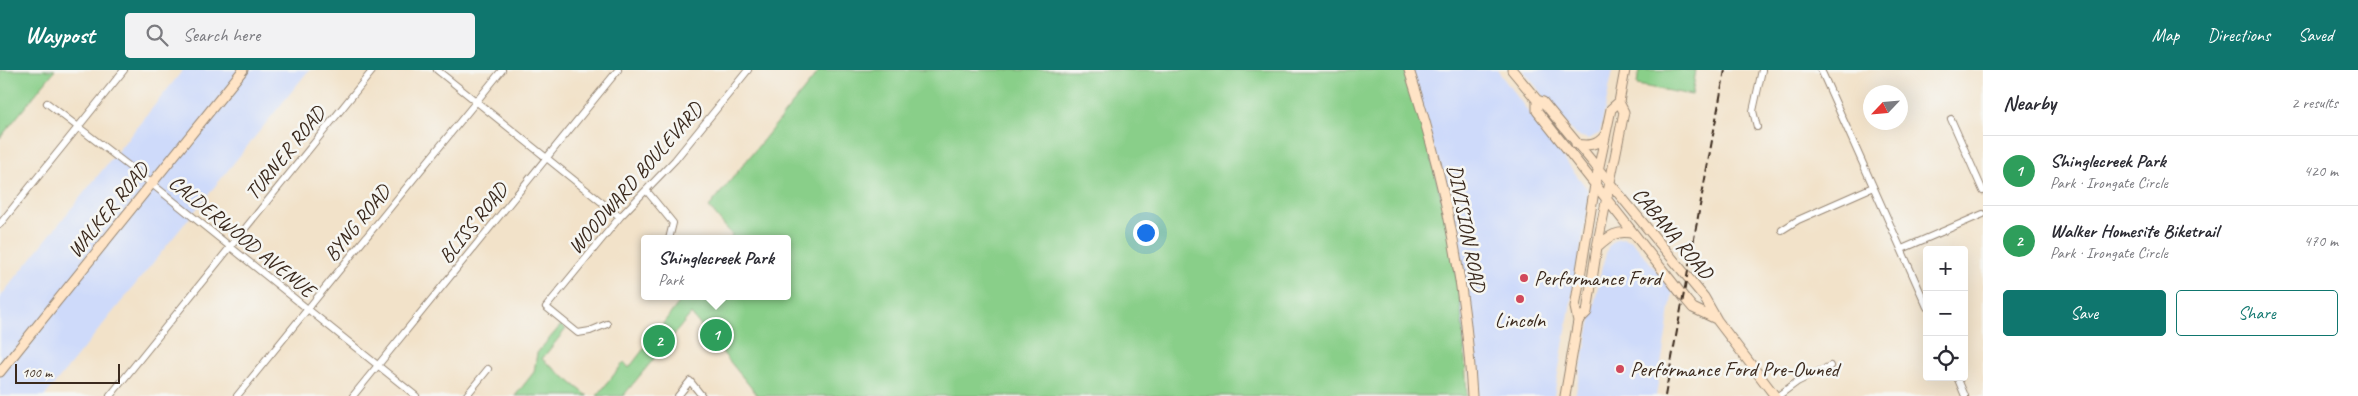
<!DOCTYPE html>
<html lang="en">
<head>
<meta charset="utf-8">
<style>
  :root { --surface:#fff; --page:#f2f2f3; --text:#2b2b33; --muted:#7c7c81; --line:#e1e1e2; --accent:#0f766e }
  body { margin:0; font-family:Caveat,sans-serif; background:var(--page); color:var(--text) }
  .controls { position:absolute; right:15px; bottom:15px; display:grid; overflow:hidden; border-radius:5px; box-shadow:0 5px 20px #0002 }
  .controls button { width:45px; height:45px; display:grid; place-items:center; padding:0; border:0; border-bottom:1px solid var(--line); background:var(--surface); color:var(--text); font:25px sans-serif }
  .compass { position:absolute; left:1863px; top:15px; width:45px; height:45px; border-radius:50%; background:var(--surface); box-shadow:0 5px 20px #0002; rotate:244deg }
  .scale { position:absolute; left:15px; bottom:12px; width:105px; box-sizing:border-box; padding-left:5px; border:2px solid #3b2a1e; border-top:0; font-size:14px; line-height:18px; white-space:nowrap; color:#3b2a1e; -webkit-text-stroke:4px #f6f6f2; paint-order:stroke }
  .you { position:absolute; left:1145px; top:162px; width:18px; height:18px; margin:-12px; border:4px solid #fff; border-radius:50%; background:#1a73e8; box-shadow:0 0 0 8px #1a73e833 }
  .badge { display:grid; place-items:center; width:32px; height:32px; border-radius:50%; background:var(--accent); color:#fff; font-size:16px; font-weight:700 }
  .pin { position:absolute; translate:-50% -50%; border:2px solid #fff; box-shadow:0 1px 5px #0006 }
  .popup { position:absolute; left:641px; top:165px; width:150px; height:65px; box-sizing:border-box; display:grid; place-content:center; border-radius:5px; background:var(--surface); filter:drop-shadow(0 1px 4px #0005); font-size:16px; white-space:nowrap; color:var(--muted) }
  .popup b { font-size:19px; color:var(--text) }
  .popup::after { content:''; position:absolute; left:50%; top:100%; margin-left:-10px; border:10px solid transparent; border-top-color:var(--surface) }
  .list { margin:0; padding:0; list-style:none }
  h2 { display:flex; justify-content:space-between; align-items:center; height:65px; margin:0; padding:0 20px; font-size:21px }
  h2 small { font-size:16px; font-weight:400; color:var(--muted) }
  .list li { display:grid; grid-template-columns:32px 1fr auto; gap:15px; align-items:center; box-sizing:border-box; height:70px; padding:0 20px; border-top:1px solid var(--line) }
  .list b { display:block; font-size:19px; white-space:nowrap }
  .list p { margin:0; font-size:16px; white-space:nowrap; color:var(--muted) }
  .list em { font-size:16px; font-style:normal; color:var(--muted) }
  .actions { display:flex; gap:10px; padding:15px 20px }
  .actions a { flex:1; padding:11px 0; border:1px solid var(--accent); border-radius:5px; text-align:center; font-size:18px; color:var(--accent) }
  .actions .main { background:var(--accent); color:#fff }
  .icon { flex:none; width:28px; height:28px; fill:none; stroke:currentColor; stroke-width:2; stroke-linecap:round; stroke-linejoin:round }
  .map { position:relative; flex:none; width:1983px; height:326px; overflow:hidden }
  header { display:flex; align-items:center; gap:30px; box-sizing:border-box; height:70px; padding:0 25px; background:var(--accent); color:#fff }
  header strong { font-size:24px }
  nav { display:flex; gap:28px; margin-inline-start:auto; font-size:18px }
  .search { width:350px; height:45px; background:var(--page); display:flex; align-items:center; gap:12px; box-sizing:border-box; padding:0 18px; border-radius:5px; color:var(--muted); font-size:19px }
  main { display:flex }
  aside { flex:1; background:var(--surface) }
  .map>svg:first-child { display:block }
</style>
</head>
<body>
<header>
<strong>Waypost</strong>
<div class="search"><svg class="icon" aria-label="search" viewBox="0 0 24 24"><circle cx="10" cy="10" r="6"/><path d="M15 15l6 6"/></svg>Search here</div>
<nav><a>Map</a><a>Directions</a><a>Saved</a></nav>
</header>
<main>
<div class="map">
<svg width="1983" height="326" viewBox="0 0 1983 326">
  <rect width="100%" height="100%" fill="#f6f6f2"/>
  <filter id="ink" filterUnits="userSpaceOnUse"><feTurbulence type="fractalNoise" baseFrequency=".02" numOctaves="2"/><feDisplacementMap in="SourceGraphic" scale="10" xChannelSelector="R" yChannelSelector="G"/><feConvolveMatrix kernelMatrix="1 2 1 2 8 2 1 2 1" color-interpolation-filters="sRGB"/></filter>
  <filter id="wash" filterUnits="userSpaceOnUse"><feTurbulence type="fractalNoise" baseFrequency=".0096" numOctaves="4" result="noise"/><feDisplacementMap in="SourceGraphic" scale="20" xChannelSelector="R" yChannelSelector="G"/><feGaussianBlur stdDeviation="1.12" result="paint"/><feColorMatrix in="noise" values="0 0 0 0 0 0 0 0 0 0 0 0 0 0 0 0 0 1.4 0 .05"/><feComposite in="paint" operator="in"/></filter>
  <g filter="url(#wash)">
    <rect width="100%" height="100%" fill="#f2e2c9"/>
    <path fill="#cedafa" d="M183 0H309L45 326H0V227Z
      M1411 0H1497L1588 120 1589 133 1554 326H1475Z
      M1523 0H1613L1600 63 1589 69 1575 65Z
      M1624 168 1632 171 1673 220 1656 326H1575L1602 197 1608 177 1616 169Z"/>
    <path fill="#89cf89" stroke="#627c54" d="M0 0H55L0 68Z
      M820 0H1405C1427 68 1446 137 1457 208 1463 247 1465 287 1467 326H758L691 244 623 326H597L624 292 629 298 684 226H787V169H730L732 165 709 137Z
      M1639 0H1696L1692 25 1637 15Z
      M561 255 566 259 542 289 588 326H515L534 302 537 283Z"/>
  </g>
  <g filter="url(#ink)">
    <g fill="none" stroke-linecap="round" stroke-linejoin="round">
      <defs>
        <path id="street" d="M437 0 620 147
          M1821 0 1927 237
          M47 33 152 114 416 326
          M1951 49 1983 121
          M1757 57 1753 41 1762 0
          M646 120 673 153 669 169
          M0 154 124 0
          M1782 160 1798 150 1873 117
          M1902 179 1983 144
          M607 254 590 261 578 263 546 237 620 147 675 90 748 0
          M1957 307 1965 326
          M110 326 373 0
          M237 326 502 0
          M353 326 618 0
          M466 326 488 299
          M678 326 690 311 702 326
          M1778 326 1797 312 1830 296"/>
        <path id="secondary" d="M1409 0C1444 106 1466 214 1472 326
          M1512 0 1537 30 1543 32 1704 227 1717 250 1775 326
          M1537 30V41L1687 231 1693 238 1716 249
          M1576 74C1587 76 1598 76 1605 65
          M1597 177C1609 166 1618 159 1634 164
          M1578 251 1587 242 1597 177 1624 42 1619 32 1625 0
          M0 302 243 0
          M1565 326 1578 251 1575 237 1595 115 1611 39 1619 32"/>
      </defs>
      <use href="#street" stroke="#968674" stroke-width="8"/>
      <use href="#secondary" stroke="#968674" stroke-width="11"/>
      <use href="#street" stroke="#fff" stroke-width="6"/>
      <use href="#secondary" stroke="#ffe4c6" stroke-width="9"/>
      <path stroke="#3b2a1e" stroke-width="2" stroke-dasharray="8 4" stroke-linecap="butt" d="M1665 326 1725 0"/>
    </g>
  </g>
  <g fill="#d1495b" stroke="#f6f6f2" stroke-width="2">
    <circle cx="1524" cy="208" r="5"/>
    <circle cx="1520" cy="229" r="5"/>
    <circle cx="1620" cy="299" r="5"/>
  </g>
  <g text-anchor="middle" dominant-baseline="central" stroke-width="5" stroke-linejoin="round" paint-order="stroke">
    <g font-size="21" fill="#3b2a1e" stroke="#f6f6f2">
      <text transform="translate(285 83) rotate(-51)">TURNER ROAD</text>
      <text transform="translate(635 108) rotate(-49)">WOODWARD BOULEVARD</text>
      <text transform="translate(108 140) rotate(-51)">WALKER ROAD</text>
      <text transform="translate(357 153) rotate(-51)">BYNG ROAD</text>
      <text transform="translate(473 153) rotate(-51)">BLISS ROAD</text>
      <text transform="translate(1467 158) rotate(79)">DIVISION ROAD</text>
      <text transform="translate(1673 163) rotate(50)">CABANA ROAD</text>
      <text transform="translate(242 166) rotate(39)">CALDERWOOD AVENUE</text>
    </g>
    <g font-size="21" fill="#3b2a1e" stroke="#f6f6f2" text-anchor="start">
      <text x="1534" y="208">Performance Ford</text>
      <text x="1520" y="250" text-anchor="middle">Lincoln</text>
      <text x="1630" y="299">Performance Ford Pre-Owned</text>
    </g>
  </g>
</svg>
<div class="controls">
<button>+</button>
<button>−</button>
<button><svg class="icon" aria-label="locate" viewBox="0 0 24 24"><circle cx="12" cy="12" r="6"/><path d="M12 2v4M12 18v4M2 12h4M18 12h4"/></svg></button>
</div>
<svg class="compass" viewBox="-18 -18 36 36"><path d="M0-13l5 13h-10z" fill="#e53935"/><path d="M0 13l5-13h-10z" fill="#7c7c81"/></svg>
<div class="scale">100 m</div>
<div class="you"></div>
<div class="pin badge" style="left:716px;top:265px;background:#2e9e5b">1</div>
<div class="popup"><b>Shinglecreek Park</b>Park</div>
<div class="pin badge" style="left:659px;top:271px;background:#2e9e5b">2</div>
</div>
<aside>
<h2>Nearby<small>2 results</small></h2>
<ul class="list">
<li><span class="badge" style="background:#2e9e5b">1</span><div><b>Shinglecreek Park</b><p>Park · Irongate Circle</p></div><em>420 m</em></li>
<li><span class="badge" style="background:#2e9e5b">2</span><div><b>Walker Homesite Biketrail</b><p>Park · Irongate Circle</p></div><em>470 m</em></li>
</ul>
<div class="actions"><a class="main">Save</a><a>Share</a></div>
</aside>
</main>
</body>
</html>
